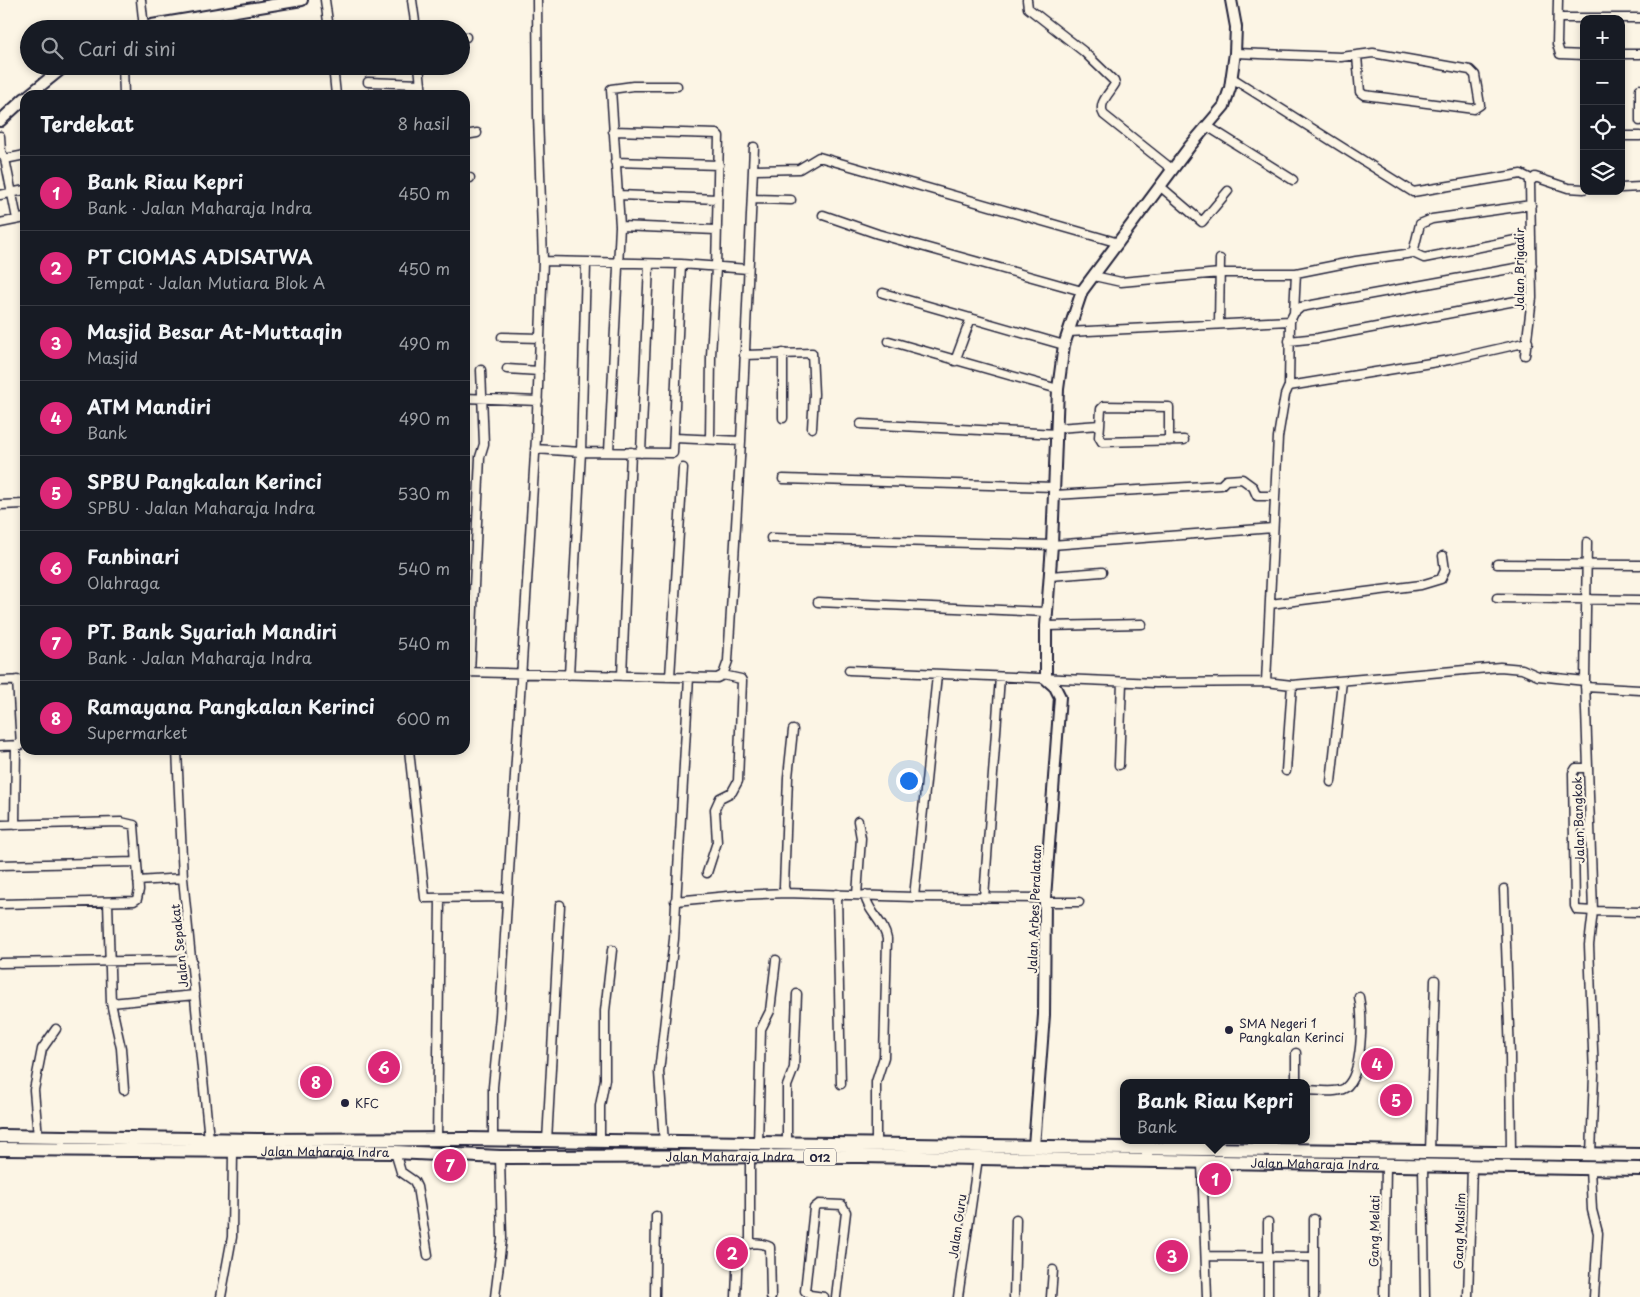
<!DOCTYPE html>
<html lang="id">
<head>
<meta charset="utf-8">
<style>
  :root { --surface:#171b24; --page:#20242c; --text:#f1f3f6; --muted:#9ea1a6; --line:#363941; --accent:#db2777 }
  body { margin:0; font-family:"Playpen Sans",sans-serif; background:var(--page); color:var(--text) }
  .controls { position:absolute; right:15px; top:15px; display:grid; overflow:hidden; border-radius:10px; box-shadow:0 2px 8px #0003 }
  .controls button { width:45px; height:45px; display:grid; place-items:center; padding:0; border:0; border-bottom:1px solid var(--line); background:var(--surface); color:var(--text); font:25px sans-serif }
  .you { position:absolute; left:908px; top:780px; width:18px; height:18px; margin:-12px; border:4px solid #fff; border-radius:50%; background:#1a73e8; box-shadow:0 0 0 8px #1a73e833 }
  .badge { display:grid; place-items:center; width:32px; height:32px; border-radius:50%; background:var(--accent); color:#fff; font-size:16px; font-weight:700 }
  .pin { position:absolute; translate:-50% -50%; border:2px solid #fff; box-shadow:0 1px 5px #0006 }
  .popup { position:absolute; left:1120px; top:1079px; width:190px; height:65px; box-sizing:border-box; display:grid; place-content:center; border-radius:10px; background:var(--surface); filter:drop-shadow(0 1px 4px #0005); font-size:16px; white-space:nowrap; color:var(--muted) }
  .popup b { font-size:19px; color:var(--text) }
  .popup::after { content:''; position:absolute; left:50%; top:100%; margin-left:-10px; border:10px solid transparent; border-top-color:var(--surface) }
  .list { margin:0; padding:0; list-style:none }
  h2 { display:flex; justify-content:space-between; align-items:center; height:65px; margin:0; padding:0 20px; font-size:21px }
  h2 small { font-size:16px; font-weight:400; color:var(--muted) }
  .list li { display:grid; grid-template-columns:32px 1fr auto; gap:15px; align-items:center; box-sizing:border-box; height:75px; padding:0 20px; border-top:1px solid var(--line) }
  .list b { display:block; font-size:19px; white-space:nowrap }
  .list p { margin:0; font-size:16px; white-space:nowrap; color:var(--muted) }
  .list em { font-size:16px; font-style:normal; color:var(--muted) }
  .icon { flex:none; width:28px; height:28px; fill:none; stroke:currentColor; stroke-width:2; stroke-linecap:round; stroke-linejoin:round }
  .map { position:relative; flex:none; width:1640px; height:1297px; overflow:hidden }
  .search { position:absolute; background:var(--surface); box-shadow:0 2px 8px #0003; left:20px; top:20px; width:450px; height:55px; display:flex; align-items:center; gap:12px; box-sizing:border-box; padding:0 18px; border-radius:28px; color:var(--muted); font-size:19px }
  .panel { position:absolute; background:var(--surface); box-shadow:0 2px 8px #0003; left:20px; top:90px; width:450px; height:665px; border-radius:15px }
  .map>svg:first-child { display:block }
</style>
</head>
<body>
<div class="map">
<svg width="1640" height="1297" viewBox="0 0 1640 1297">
  <rect width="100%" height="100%" fill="#fcf5e5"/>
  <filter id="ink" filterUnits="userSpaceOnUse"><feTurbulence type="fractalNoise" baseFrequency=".02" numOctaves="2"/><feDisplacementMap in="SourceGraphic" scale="10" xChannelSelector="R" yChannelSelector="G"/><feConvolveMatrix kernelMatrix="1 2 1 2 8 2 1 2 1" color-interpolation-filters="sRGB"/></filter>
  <g filter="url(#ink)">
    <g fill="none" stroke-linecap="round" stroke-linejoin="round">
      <defs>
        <path id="minor" d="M141 0 144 28
          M325 0 329 29
          M412 0 416 29
          M1027 0 1028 8 1083 51 1114 81 1115 84C1109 94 1097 104 1104 115L1173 170
          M1558 0 1557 44 1560 54 1584 55
          M1558 18H1640
          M461 37H466
          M1235 53 1341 57 1373 53 1470 70 1475 75 1480 105 1474 109 1364 95 1360 92 1357 56
          M1621 54H1640
          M123 66 124 95
          M333 66 336 95
          M419 66 422 95
          M1232 78 1413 192 1521 174 1529 178 1530 182 1535 177 1568 188 1584 189
          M368 82 421 84
          M1640 89V121
          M1207 126 1293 180
          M613 131 717 134 719 136 716 268 711 356 710 439
          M465 135 477 133
          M0 136 1 152
          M1621 136H1640
          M0 151 5 159 17 219
          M5 159 25 155
          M615 162 719 165
          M753 170 799 169 819 157 1119 243
          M465 178H470
          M1161 187 1202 222 1228 191
          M1621 188 1640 187
          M0 195 25 190
          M619 195 717 199
          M752 199 791 200
          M823 215 878 234 1082 291
          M0 223 25 218
          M620 226 716 230
          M1413 253 1420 224 1432 219 1531 205
          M543 261 681 264 748 269
          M1094 276 1121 282 1220 273H1296
          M883 293 1064 345
          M1294 313 1296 273 1356 261 1413 253 1424 258 1531 237
          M1219 324 1220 259
          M1068 332 1290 321
          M502 337 540 338
          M889 341 1058 389
          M1289 341 1318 338 1532 298
          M744 355 812 353 814 394 812 428
          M1525 355 1532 298 1530 182
          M955 361 971 318
          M507 369 539 371
          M1289 386 1290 321 1294 313 1301 307 1532 265
          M465 398 538 401
          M783 418V353
          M861 424 1057 434
          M1100 425 1099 437 1102 442 1184 440
          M1057 428 1100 425 1101 409 1104 406 1169 407V441
          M675 438 741 441 754 147
          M535 449 581 452 673 453 681 264
          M609 452 620 226 611 89 633 86H677
          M641 453 649 264
          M783 479 1055 487
          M1055 495 1221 485 1226 480 1242 479 1253 487 1257 496H1275
          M0 505 24 504
          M771 538 1052 545 1273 528
          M1587 542 1585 681 1593 911 1640 912
          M1497 564 1640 565
          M1050 576 1102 572
          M1497 598 1640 600
          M818 602 1047 612
          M1270 604 1421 585 1441 579 1445 570 1443 556
          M1046 626 1142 624
          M849 670 1156 683 1266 682 1292 685 1500 667 1522 669 1538 676 1585 681
          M465 672 717 678 723 675 728 661 741 441
          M470 673 480 457 484 444 481 370
          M569 675 581 452 586 264
          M622 676 631 452
          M670 677 683 468
          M17 680 21 745
          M0 681 25 680
          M1266 682 1278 437 1285 395 1289 386 1449 360 1528 342
          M1585 687 1640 690
          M793 730 788 777 784 887 786 893 914 897 1045 898
          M0 746 20 745
          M177 750 183 878 209 1139
          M409 750 425 898 507 897
          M1119 765 1122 682
          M1587 768H1576L1573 773 1575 906 1577 910 1593 911 1589 945 1594 1075 1591 1154
          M1286 771 1292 685
          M1331 782 1342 681
          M0 825 121 822 134 825 139 890 137 899 134 901 0 904
          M15 825 16 745
          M0 865 136 862
          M707 873 717 842 715 809 720 798 732 792 738 781 742 681 741 679 723 675
          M138 881 183 878
          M1504 889 1510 1056 1511 1154
          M837 894 841 1084
          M857 895 861 838 858 821
          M865 895C868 913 884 921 887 939L884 1057 876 1082V1144
          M914 897 937 675
          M984 898 1000 677
          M675 901 739 895 786 893
          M108 902 111 1003
          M1045 902H1079
          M0 963 192 960
          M1296 1053V1083
          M124 1090 121 1048 111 1003 195 995
          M1306 1090C1317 1090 1336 1094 1345 1088 1363 1075 1363 1017 1359 997
          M38 1137 34 1090 42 1049 56 1029
          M437 1139 440 899
          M493 1139V1087L500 1016 536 438 543 261 538 115 537 0
          M547 1141 560 905
          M600 1142V1106L605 1079V1011L612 950
          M664 1143 659 1072 674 939 689 677
          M758 1144 761 1029 770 1011 776 960
          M787 1144V1086L794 1068 797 994
          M395 1152 401 1172 414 1181 417 1187 428 1255
          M1430 1152 1435 980
          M1202 1163 1207 1297
          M1423 1166 1425 1297
          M1590 1168 1592 1210 1598 1233 1594 1297
          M1314 1219V1297
          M1268 1222V1297
          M750 1244V1157
          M1206 1256 1313 1257
          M221 1297 232 1237 233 1150
          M495 1297 502 1239 500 1157
          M655 1297 656 1216
          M736 1297 738 1247 740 1244C749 1243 762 1242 770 1247L771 1297
          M824 1297 810 1295 805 1291 814 1208 819 1204 842 1205 846 1212 836 1297
          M958 1297 978 1158
          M1014 1297 1016 1219
          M1051 1297 1053 1270
          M1384 1297 1386 1165
          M1468 1297 1472 1167"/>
        <path id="tertiary" d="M141 29 152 25 302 0
          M29 95 65 66
          M0 121 25 98
          M1034 1146 1044 1015 1045 898 1060 697 1055 687 1046 679V626L1052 545 1058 389 1064 345 1082 291 1190 146 1224 106 1230 88 1235 53 1236 27 1231 0"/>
        <g id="trunk">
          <path d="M0 1136 257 1140 467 1139 1640 1155"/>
          <path id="s1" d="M0 1149 395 1152 500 1157 861 1156 1640 1169"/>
        </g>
      </defs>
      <use href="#minor" stroke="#22223b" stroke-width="11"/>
      <use href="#tertiary" stroke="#22223b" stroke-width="14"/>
      <use href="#trunk" stroke="#22223b" stroke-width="16"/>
      <use href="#minor" stroke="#fcf5e5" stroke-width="8"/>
      <use href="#tertiary" stroke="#fcf5e5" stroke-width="10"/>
      <use href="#trunk" stroke="#fcf5e5" stroke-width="12"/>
    </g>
  </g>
  <g fill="#22223b" stroke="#fcf5e5" stroke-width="2">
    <circle cx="1229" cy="1030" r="5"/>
    <circle cx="345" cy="1103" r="5"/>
  </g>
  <g text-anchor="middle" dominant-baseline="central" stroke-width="4.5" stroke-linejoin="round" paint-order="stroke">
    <rect fill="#fcf5e5" stroke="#63616e" stroke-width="1" x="804" y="1148.5" width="32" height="17" rx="4"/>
    <g font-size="11" font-weight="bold" fill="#22223b">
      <text x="820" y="1157">012</text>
    </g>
    <g font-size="12" fill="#22223b" stroke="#fcf5e5">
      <text transform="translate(1519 269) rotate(-90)">Jalan Brigadir</text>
      <text transform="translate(1578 820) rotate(-92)">Jalan Bangkok</text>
      <text transform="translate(1034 909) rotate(-88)">Jalan Arbes Peralatan</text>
      <text transform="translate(179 946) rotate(-96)">Jalan Sepakat</text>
      <text stroke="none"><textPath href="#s1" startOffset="325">Jalan Maharaja Indra</textPath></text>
      <text stroke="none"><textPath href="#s1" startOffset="730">Jalan Maharaja Indra</textPath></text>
      <text stroke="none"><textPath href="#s1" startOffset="1315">Jalan Maharaja Indra</textPath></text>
      <text transform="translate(957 1226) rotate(-82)">Jalan Guru</text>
      <text transform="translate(1374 1231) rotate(-89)">Gang Melati</text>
      <text transform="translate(1459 1231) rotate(-88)">Gang Muslim</text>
    </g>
    <g font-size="12" fill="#22223b" stroke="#fcf5e5" text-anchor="start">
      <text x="1239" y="1023">SMA Negeri 1<tspan x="1239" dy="14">Pangkalan Kerinci</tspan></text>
      <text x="355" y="1103">KFC</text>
    </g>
  </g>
</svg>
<div class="controls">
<button>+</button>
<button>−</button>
<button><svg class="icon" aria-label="locate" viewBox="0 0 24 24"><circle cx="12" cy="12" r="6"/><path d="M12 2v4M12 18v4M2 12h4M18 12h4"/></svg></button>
<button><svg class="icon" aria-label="layers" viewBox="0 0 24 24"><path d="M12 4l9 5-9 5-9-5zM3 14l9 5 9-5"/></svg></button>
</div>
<div class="you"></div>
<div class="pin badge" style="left:1215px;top:1179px">1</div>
<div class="popup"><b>Bank Riau Kepri</b>Bank</div>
<div class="pin badge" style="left:732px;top:1253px">2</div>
<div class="pin badge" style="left:1172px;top:1256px">3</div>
<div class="pin badge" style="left:1377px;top:1064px">4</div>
<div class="pin badge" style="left:1396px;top:1100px">5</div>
<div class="pin badge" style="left:384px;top:1067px">6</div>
<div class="pin badge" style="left:450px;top:1165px">7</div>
<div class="pin badge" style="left:316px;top:1082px">8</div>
<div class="search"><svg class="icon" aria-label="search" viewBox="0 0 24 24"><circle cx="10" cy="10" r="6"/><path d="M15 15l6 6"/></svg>Cari di sini</div>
<section class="panel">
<h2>Terdekat<small>8 hasil</small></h2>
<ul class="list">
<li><span class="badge">1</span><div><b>Bank Riau Kepri</b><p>Bank · Jalan Maharaja Indra</p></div><em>450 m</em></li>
<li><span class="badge">2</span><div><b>PT CIOMAS ADISATWA</b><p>Tempat · Jalan Mutiara Blok A</p></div><em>450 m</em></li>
<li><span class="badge">3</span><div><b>Masjid Besar At-Muttaqin</b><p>Masjid</p></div><em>490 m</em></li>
<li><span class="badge">4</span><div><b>ATM Mandiri</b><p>Bank</p></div><em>490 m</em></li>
<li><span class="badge">5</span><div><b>SPBU Pangkalan Kerinci</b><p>SPBU · Jalan Maharaja Indra</p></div><em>530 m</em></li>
<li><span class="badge">6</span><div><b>Fanbinari</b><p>Olahraga</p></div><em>540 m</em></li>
<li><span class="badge">7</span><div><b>PT. Bank Syariah Mandiri</b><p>Bank · Jalan Maharaja Indra</p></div><em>540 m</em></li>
<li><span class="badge">8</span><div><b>Ramayana Pangkalan Kerinci</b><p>Supermarket</p></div><em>600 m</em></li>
</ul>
</section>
</div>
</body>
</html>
